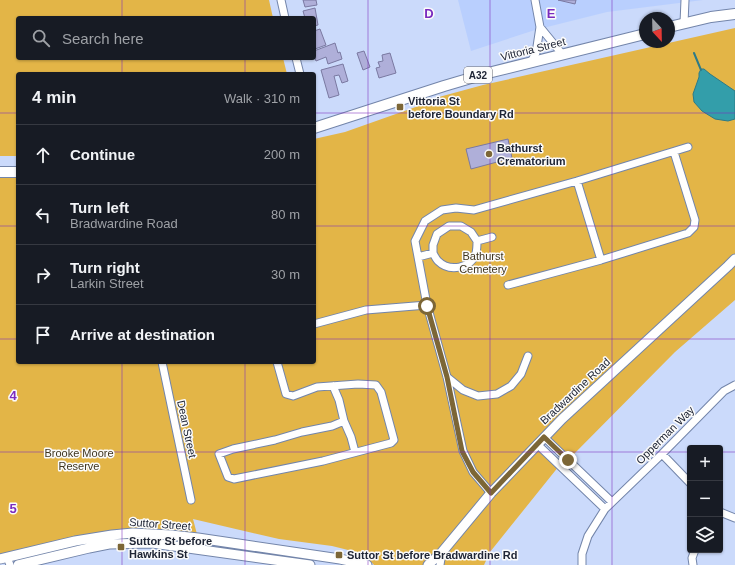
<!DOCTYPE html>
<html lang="en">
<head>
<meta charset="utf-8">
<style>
  :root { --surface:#171b24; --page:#242831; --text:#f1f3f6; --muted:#9ea1a6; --line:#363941 }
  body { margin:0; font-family:Helvetica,sans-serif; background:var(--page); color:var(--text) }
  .controls { position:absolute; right:12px; bottom:12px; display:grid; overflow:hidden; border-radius:4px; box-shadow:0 1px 3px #0004 }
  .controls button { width:36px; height:36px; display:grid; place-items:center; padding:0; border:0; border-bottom:1px solid var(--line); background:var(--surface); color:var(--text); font:20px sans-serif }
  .compass { position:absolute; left:639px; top:12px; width:36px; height:36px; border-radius:50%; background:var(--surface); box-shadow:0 1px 3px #0004; rotate:158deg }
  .stop { position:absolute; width:12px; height:12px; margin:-9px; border:3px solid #7c6636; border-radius:50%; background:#fff }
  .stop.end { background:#7c6636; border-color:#fff; box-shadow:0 1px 4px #0008 }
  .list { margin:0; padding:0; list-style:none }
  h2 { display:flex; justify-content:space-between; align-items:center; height:52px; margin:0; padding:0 16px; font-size:17px }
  h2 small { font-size:13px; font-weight:400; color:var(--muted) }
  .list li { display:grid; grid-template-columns:26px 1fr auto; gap:12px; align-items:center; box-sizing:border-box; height:60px; padding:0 16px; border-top:1px solid var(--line) }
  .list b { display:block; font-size:15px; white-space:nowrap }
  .list p { margin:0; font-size:13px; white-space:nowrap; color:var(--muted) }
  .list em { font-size:13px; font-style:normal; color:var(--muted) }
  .icon { flex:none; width:22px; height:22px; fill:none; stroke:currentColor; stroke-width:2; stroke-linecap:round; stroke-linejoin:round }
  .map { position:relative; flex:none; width:735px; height:565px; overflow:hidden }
  .search { position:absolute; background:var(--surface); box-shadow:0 1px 3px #0004; left:16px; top:16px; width:300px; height:44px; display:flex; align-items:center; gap:10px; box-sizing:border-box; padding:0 14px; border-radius:4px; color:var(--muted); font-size:15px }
  .panel { position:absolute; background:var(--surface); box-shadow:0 1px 3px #0004; left:16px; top:72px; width:300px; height:292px; border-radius:4px }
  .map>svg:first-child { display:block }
</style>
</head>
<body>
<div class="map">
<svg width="735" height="565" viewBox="0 0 735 565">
  <rect width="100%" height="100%" fill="#cbdafb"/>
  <path fill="#b9cffe" d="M458 0H703L607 12 535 30 471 51Z"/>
  <path fill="#e3b547" d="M0 0H269L273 18H18V58H283L287 74H18V156H0Z
    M735 28V300L675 352 568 460 544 437 537 444 559 466 490 552 484 565H374L364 554 332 546 279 539 193 519 198 538 133 533 0 559V172H18V362H314V139L345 132 427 103 428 100 483 85Z"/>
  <path fill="#339eaa" stroke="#2d7a87" d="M701 69H704L710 74 735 91V119L728 121 715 119 702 111 694 102 693 94 699 77V73Z"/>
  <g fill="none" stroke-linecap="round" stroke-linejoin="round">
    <path stroke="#2d7a87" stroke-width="2" d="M694 53 701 70"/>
  </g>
  <path fill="#afafd9" stroke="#7a79a1" d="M303 0H316L317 5 305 7Z
    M558 0H576L575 4Z
    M315 8 318 25 314 26V18H305L303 11Z
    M320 29 326 45 315 49 314 31Z
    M335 43 338 53 340 52 342 59 328 64 326 57 316 61 314 56V51Z
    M364 51 370 67 363 70 357 53Z
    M390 53 396 73 379 78 376 68 380 67 378 62 383 61 382 55Z
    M343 64 348 81 342 83 339 75 334 76 339 95 329 98 321 70Z
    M508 139 512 158 471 169 466 149Z"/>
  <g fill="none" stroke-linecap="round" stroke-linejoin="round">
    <defs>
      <path id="minor" d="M281 0 285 18
        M684 23 685 0
        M540 27 562 54
        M296 58 300 74
        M531 62 536 53 540 27 535 0
        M577 181 601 260
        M433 253V245L437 234 449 226H461L471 232 477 241 492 237
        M418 257 433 253C434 255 436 259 438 261 449 272 471 269 476 253 477 249 477 244 477 241
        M508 285 601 260 688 233 694 227 695 220 674 152
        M314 324 366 310 427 305
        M162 362 191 500
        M277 362 286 394 293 396 317 387 358 384 376 385 381 392 394 440 391 443 323 461 234 479 228 477 219 454 233 449 275 440 302 432 332 426 344 421
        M447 377 463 390 478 396 497 394 511 386 521 374 528 356
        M333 386 339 400 344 421 351 437 355 452
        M544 437 612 502
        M537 444 605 509
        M662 454 690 483
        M491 493 473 472 463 451 447 377 427 305 415 241 425 221 442 210 456 208 474 210 577 181 688 147
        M720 512 735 518
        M7 557 10 565
        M440 565 442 552
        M582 565V554L588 536 605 509 662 454 724 391 735 385
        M693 565 692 558 695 550"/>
      <path id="major" d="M0 559 75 541 112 535 133 533 171 535 198 538 340 559 367 565
        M18 565 89 548 109 544 152 543 310 565
        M428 565 442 552 491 493 562 419 728 266 735 259"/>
      <path id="highway" d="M669 27 711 17 735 14
        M314 128 444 86 488 73 645 34
        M0 172H18"/>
    </defs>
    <use href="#minor" stroke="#7385aa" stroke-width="9"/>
    <use href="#major" stroke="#7385aa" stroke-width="11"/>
    <use href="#highway" stroke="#7385aa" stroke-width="12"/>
    <use href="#minor" stroke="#fff" stroke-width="7"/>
    <use href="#major" stroke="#fff" stroke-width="9"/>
    <use href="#highway" stroke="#fff" stroke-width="10"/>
  </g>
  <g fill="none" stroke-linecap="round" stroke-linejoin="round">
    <path stroke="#7c6636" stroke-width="5" d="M427 306 447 377 462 451 473 472 491 493 544 437 568 460"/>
  </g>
  <path fill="none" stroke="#7b2cbf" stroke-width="1" stroke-opacity="0.55" d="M122 0V18M245 0V18M368 0V565M490 0V565M612 0V565M122 58V74M245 58V74M0 113H18M314 113H735M0 226H18M314 226H735M0 339H18M314 339H735M122 362V565M245 362V565M0 452H690M720 452H735"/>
  <g fill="#7c6636" stroke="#fbfbfb" stroke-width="1.5">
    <rect x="396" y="103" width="8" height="8" rx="2"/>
    <circle cx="489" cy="154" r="4"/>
    <rect x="117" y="543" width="8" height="8" rx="2"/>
    <rect x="335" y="551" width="8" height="8" rx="2"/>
  </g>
  <g text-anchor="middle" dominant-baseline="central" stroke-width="3" stroke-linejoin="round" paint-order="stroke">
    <rect fill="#fbfbfb" stroke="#626671" stroke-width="1" x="464" y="67" width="28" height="16" rx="3"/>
    <g font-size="10" font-weight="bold" fill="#202636">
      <text x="478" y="75">A32</text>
    </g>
    <g font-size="11" fill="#202636" stroke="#fbfbfb">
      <text transform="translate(533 49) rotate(-14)">Vittoria Street</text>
      <text transform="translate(575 391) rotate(-43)">Bradwardine Road</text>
      <text transform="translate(187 429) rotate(78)">Dean Street</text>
      <text transform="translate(665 435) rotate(-45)">Opperman Way</text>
      <text transform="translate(160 524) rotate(4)">Suttor Street</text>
    </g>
    <g font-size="11" font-weight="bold" fill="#202636" stroke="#fbfbfb" text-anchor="start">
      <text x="408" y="101">Vittoria St<tspan x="408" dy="13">before Boundary Rd</tspan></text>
      <text x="497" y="148">Bathurst<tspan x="497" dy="13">Crematorium</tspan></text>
      <text x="129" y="541">Suttor St before<tspan x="129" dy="13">Hawkins St</tspan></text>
      <text x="347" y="555">Suttor St before Bradwardine Rd</text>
    </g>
    <g font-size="11" fill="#3f351f" stroke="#fbfbfb">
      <text x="483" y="256">Bathurst<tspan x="483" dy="13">Cemetery</tspan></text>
      <text x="79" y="453">Brooke Moore<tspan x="79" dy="13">Reserve</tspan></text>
    </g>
  </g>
  <g font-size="13" text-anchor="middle" font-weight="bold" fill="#7b2cbf" stroke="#fbfbfb" stroke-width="3" stroke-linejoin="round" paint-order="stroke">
    <text x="429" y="18">D</text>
    <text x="551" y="18">E</text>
    <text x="13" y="400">4</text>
    <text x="13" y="513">5</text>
  </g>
</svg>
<div class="controls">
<button>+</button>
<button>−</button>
<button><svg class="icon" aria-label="layers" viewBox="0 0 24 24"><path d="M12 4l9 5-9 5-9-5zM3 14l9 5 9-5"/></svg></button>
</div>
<svg class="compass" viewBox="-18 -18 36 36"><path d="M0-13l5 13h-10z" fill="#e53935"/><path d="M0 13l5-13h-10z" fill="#9ea1a6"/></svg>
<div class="stop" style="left:427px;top:306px"></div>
<div class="stop end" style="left:568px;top:460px"></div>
<div class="search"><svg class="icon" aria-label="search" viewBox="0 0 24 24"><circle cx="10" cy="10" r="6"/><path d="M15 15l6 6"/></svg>Search here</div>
<section class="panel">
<h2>4 min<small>Walk · 310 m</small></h2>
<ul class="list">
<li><svg class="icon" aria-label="ahead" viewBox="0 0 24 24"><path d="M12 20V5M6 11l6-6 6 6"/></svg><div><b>Continue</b></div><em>200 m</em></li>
<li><svg class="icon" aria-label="left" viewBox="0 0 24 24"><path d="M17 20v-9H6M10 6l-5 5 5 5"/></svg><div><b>Turn left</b><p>Bradwardine Road</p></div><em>80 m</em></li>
<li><svg class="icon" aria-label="right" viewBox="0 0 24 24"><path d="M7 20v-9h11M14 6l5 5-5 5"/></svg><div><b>Turn right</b><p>Larkin Street</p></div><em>30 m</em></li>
<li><svg class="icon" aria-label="arrive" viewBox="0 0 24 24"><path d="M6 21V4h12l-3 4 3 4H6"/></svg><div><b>Arrive at destination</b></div></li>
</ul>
</section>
</div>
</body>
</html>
